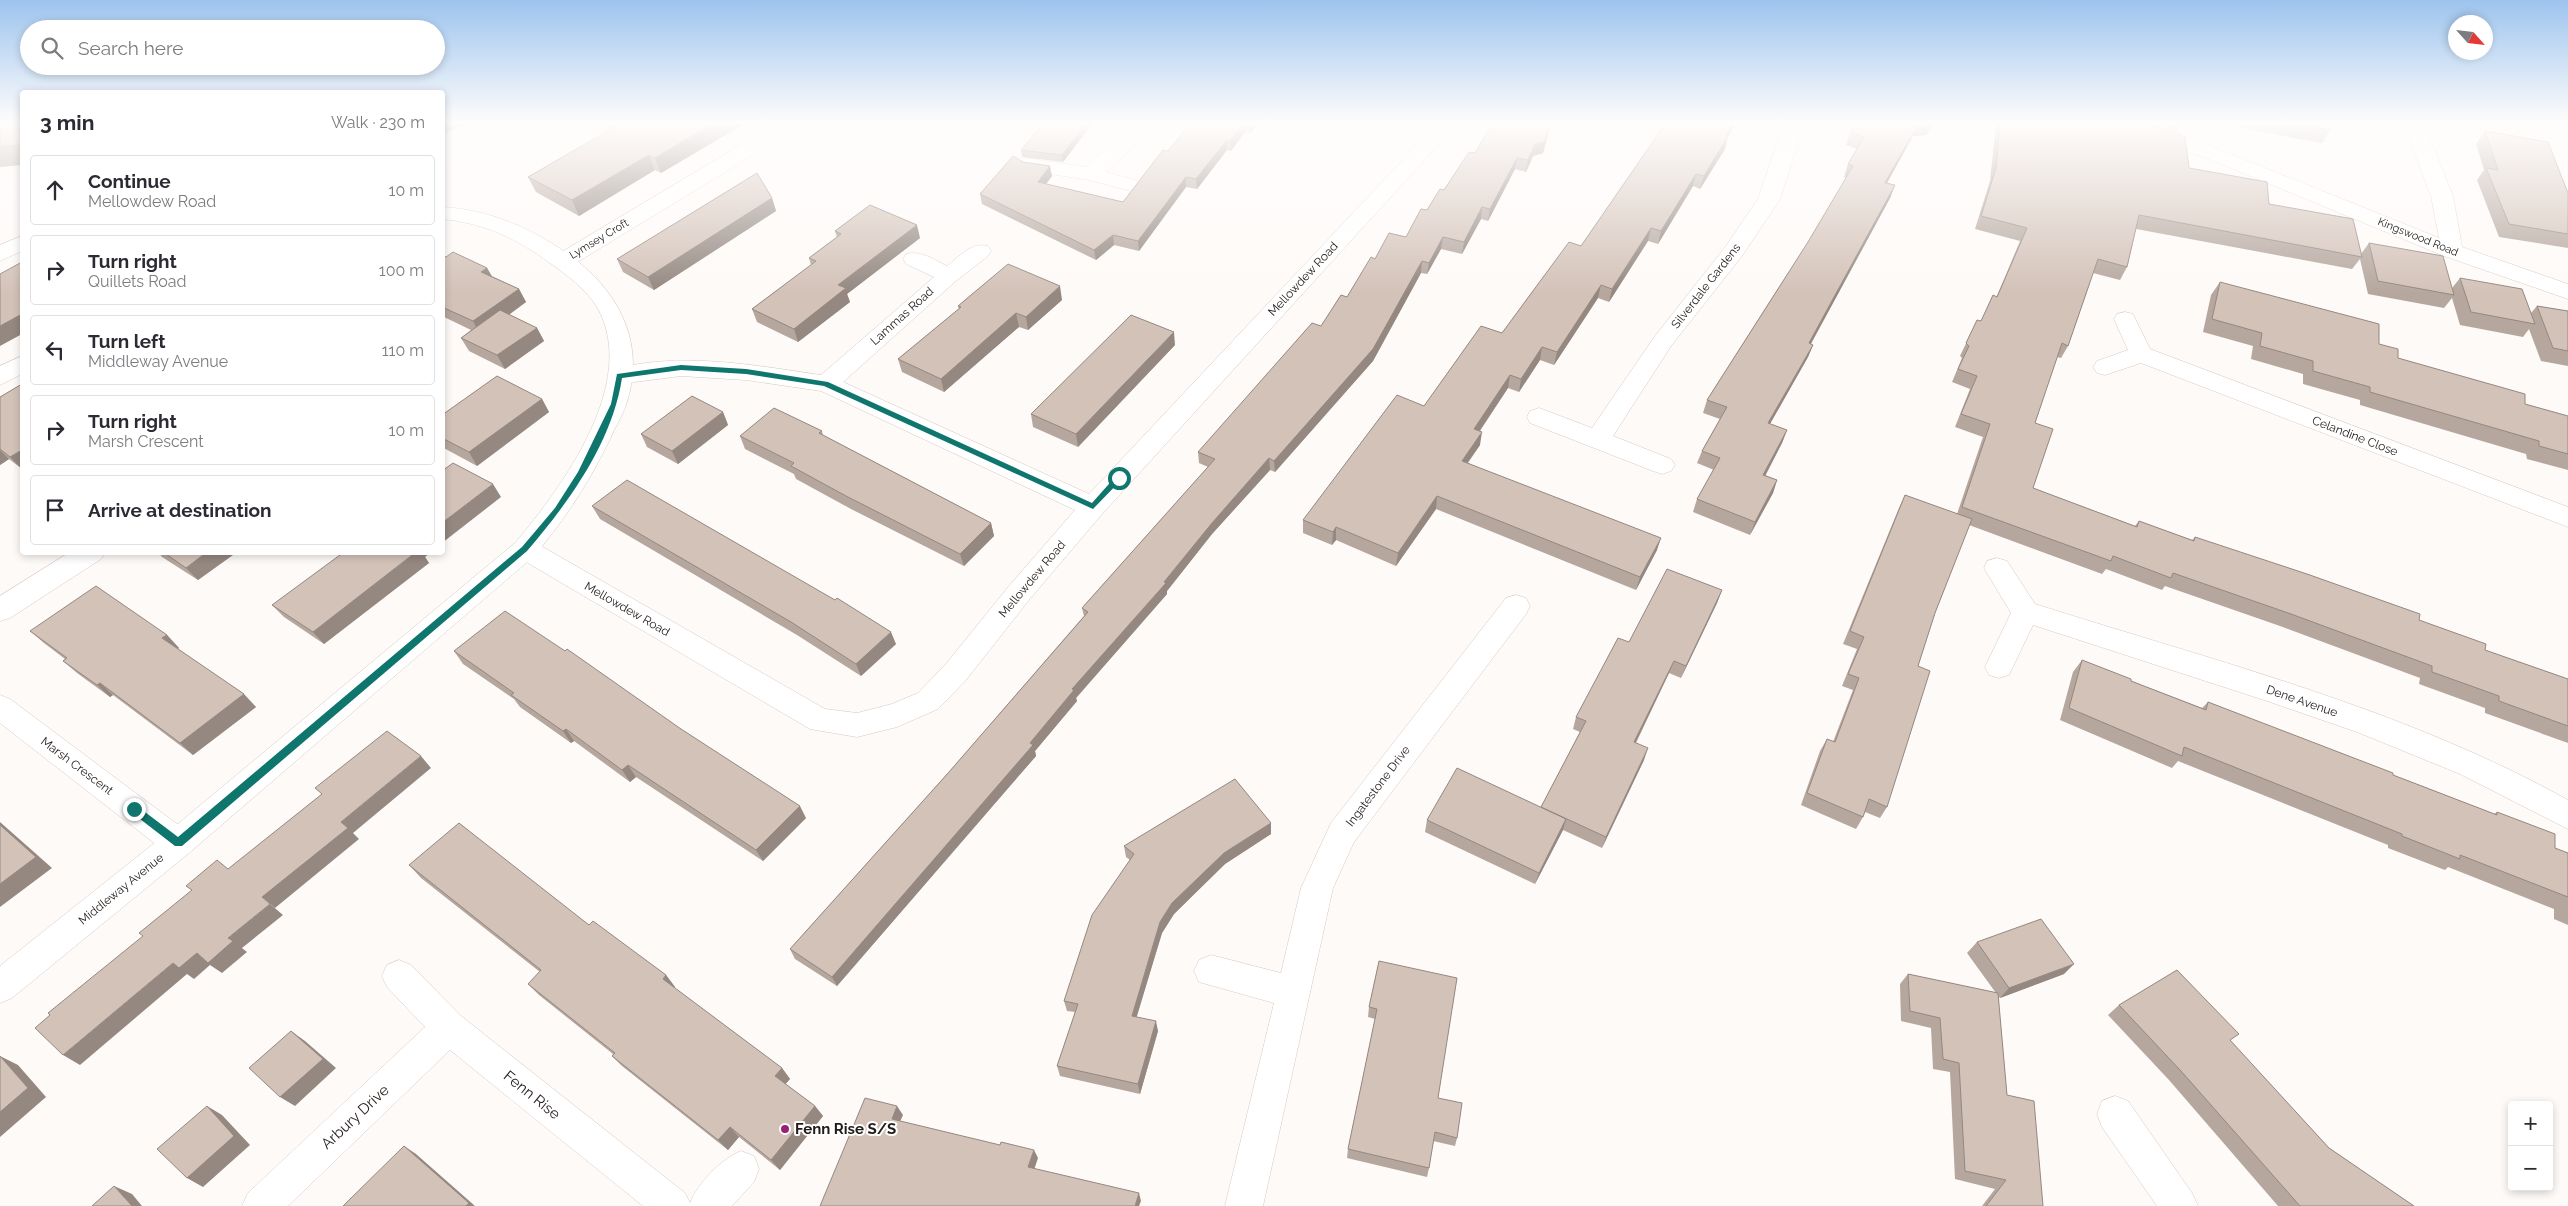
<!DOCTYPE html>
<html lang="en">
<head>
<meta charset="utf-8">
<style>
  :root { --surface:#fff; --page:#f7f7f7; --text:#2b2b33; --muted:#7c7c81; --line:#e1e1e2 }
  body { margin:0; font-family:Raleway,sans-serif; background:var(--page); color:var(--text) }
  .controls { position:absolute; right:15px; bottom:15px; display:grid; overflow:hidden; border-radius:5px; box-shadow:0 2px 8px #0003 }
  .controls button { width:45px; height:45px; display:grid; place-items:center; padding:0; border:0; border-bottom:1px solid var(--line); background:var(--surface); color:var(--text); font:25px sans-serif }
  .compass { position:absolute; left:2448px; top:15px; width:45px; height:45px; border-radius:50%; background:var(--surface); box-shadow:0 2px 8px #0003; rotate:117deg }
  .stop { position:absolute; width:15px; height:15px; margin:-11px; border:4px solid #0f766e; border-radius:50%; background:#fff }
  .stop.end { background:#0f766e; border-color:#fff; box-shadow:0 1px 5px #0008 }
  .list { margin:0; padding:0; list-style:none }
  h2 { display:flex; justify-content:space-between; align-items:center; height:65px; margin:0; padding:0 20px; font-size:21px }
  h2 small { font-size:16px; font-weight:400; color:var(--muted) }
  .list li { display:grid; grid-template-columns:32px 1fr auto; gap:15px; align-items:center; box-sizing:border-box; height:70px; margin:0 10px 10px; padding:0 10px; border:1px solid var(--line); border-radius:5px }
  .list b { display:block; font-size:19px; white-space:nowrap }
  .list p { margin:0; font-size:16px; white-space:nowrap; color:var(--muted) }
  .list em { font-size:16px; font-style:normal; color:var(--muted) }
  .icon { flex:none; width:28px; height:28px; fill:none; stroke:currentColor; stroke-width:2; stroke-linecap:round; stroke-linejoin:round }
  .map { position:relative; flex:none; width:2568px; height:1206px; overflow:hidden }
  .search { position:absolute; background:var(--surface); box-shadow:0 2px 8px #0003; left:20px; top:20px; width:425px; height:55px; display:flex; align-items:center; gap:12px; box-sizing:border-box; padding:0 18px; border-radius:28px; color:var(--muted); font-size:19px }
  .panel { position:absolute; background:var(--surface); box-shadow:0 2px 8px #0003; left:20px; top:90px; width:425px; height:465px; border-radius:5px }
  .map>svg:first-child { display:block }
</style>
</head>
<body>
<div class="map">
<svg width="2568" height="1206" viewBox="0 0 2568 1206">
  <rect width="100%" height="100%" fill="#fefaf8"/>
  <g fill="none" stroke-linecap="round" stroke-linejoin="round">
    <defs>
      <path id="minor" d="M776 124H800L797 128 571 266 563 268 555 266 552 261 555 256Z
        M1134 124H1156L1106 172 1138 181 1141 185 1138 189 1131 191 1089 180 1025 170 1018 168 1015 164 1018 160 1025 158 1086 167Z
        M1432 124H1453L1429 155 1102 514 1029 600 966 680 938 709 897 727 857 737 810 729 516 556 512 549 516 542 525 539 534 542 825 709 857 713 892 704 918 693 946 664 1009 586 1075 510 821 391 746 380 681 376 619 384 611 382 607 376 611 370C679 351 752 365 821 375L934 277 906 264 903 259 906 254C921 250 934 260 947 266 960 256 971 242 988 246L991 251 988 256 957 280 843 382 1089 494 1415 147Z
        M1784 124H1804L1780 199 1742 256 1671 346 1613 436 1671 459 1675 465 1671 471 1662 474 1653 471 1530 423 1527 417 1530 411 1539 408 1592 428 1655 336 1726 246 1758 199Z
        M2121 124H2150L2228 153 2439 238 2431 196 2404 124H2424L2453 196 2462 247 2568 284V299L2444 256 2214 161 2124 128Z
        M2125 312 2133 314 2150 349 2568 507V527L2141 363 2105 375 2097 373 2093 367 2097 361 2128 350 2114 319 2117 314Z
        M22 356V374L0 385V366Z
        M70 552H105L101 559 10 618 0 621V596Z
        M1997 558 2007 561 2035 604C2214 661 2403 708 2568 800V829L2460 774 2357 732 2264 700 2033 625 2009 675 1999 678 1989 675 1985 667 2011 613 1984 568 1987 561Z
        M1516 595 1526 598 1530 606 1526 614 1354 842 1333 888 1263 1206H1225L1274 1003 1199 982 1194 971 1199 960 1211 955 1281 973 1301 888 1331 823 1506 598Z
        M0 695 10 699 189 833 194 843 189 853 178 857 167 853 0 723Z
        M399 960 411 965 461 1016 685 1193 690 1203C698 1183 721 1159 741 1151L754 1156 759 1169 754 1182 732 1206H643L450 1050 288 1206H242L248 1193 425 1027 387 987 382 976 387 965Z
        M2115 1096 2128 1101 2192 1193 2198 1206H2157L2102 1127 2097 1114 2102 1101Z"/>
      <path id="tertiary" d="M442 207C490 210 529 227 568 254 618 290 647 342 626 405 622 417 615 427 610 439 588 484 566 518 534 556L189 853 12 998 0 1003V966L167 833 516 542C562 487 640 382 597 307 586 289 567 275 550 263 516 238 484 223 442 219Z
        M22 236V251L0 261V245Z"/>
    </defs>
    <use href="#minor" stroke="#dac8bf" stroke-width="1"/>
    <use href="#tertiary" stroke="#dac8bf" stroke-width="1"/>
    <use href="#minor" fill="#fff" fill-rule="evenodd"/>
    <use href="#tertiary" fill="#fff" fill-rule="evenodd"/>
  </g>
  <path fill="#b5a79e" d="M0 124H22V165L0 167Z
    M602 124H744L661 173 655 170 579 216 536 192 528 177 612 129Z
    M1092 124 1063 162 1022 157 1021 150Z
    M1190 124H1257L1251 133 1245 132 1231 151 1227 150 1197 189 1186 187 1139 251 1114 245 1096 260 982 204 980 194 1052 176 1046 184 1123 202 1168 151Z
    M1492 124H1551L1543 153 1533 156 1526 172 1515 169 1488 221 1481 219 1462 254 1441 249 1427 274 1421 273 1373 361 1275 472 1270 470 1212 534 1167 591V594L1076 698 1077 701 1035 751 1036 756 837 986 795 959 790 949 949 772 1084 616 1082 608 1208 467 1199 463 1198 452 1321 326 1347 297 1375 259 1406 237 1475 153Z
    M1554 124H1563L1562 126Z
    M1996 124H2150L2189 168 2269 204 2361 254 2369 243 2452 288 2460 278 2531 313 2537 306 2568 311V366L2541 361 2529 329 2523 337 2460 325 2452 298 2444 308 2368 294 2360 259 2352 269 2136 229 2127 267 2120 280 2093 273 2068 346 2061 358 2057 357 2035 423 2033 488 2135 526 2139 521 2192 540 2195 537 2419 620 2485 650 2568 679V743L2485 713V708L2419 684 2420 678 2280 626 2165 586 2162 590 2106 569 2102 574 1969 525 1935 613 1918 666 1887 807 1880 818 1865 812 1863 817 1856 829 1801 805 1820 751 1827 739 1833 742 1853 690 1842 686 1857 649 1843 644 1899 508 1905 495 1957 514 1983 437 1955 427 1970 389 1952 382 1962 358 1960 356 1971 333 1981 321 1997 296 2020 241 1975 229 1990 181Z
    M2156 124H2180L2176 132Z
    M2218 124H2330V130L2322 143Z
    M2485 131 2568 193V248L2499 237 2477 180 2484 170 2476 144Z
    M1850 133 1926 135 1913 136 1887 183 1895 185 1890 198 1811 344 1813 345 1808 357 1770 424 1787 430 1782 443 1765 475 1777 480 1773 493 1750 535 1693 512 1697 499 1714 470 1697 463 1702 451 1720 419 1703 413 1707 400 1808 242 1846 178 1844 177 1848 164 1857 149 1846 145Z
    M1727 139 1725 149 1700 189 1693 186 1658 244 1648 241 1609 302 1598 298 1554 365 1540 360 1519 392 1508 388 1480 431V445L1468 463 1657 550 1636 590 1436 509 1396 566 1336 540 1332 545 1303 533V520L1502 333 1581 246Z
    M772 198 776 211 654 290 623 272 617 259Z
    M835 231 920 238 847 294 850 302 798 342 757 322 752 309 811 265 809 258 837 237Z
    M442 255 446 257 487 268 492 276 519 289 526 302 509 315 537 328 544 341 505 369 469 351 461 338 471 330 442 316Z
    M2220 282 2379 344 2398 358 2525 404 2568 416V470L2527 459 2526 454 2360 405V400L2303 384V374L2251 359 2253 346 2203 332 2211 295Z
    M1062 300 1028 330 1019 327 944 392 902 372 898 359 959 309 958 306Z
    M1175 345 1078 447 1033 427 1031 414Z
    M22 384V469L9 459 0 465V397Z
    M542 399 549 412 477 466 442 447V415Z
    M723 412 728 425 678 464 647 447 641 434Z
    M822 431 823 435 991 523 994 536 964 566 851 509 796 479 794 474 745 449 740 436Z
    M592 506 896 644 861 676 797 635 600 519Z
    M158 552H237L198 580 162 557Z
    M425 557 429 563 324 644 284 617 272 605Z
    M1722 590 1717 603 1681 678 1669 673 1636 743 1644 760 1602 848 1563 830 1535 884 1425 832 1427 820 1541 807 1580 732 1573 729 1576 717 1629 642Z
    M30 631 167 635 179 648 178 649 256 707 193 755 113 695 110 697 77 673 63 661 65 659 44 643Z
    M454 651 806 818 763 861 636 777 630 782 574 741 571 743 520 707 514 699 463 664Z
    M2082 660 2131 681 2202 708 2208 702 2393 775 2494 814 2497 812 2555 848 2568 853V925L2554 919V909L2448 867 2445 870 2388 848V845L2178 761 2172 768 2060 720 2073 672Z
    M1271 823V834L1225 864 1174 914 1162 933 1136 1017 1158 1031 1140 1094 1060 1076 1057 1066 1075 1012 1067 1011 1064 1001 1130 860 1126 857 1124 846Z
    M409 865 589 925 666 975 675 987 674 988 782 1068 790 1079 785 1084 815 1106 823 1116 780 1170 739 1137 728 1150 622 1066 612 1056 613 1054 539 995 528 984 540 972 421 878Z
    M1977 942 2064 974 2000 998 1998 996 2007 1095 2043 1206H1982L1995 1189 1955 1179 1950 1072 1933 1069 1931 1028 1901 1021 1900 984 1908 974 1996 993 1967 953Z
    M1379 961 1438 1098 1457 1138 1455 1146 1433 1141 1429 1168 1427 1177 1347 1158 1348 1149 1375 1019 1368 1017 1369 1007Z
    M2119 1005 2230 1041 2329 1148 2414 1206H2278L2169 1080 2108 1015Z"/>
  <path fill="#948881" d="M442 124H463L442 135Z
    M712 124H744L661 173 655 158Z
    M1086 124H1092L1063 162 1062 155Z
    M1243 124H1245V132L1231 151 1230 141Z
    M1251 124H1257L1251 133Z
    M1550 124H1551L1543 153 1533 156 1526 172 1528 160 1535 144Z
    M1732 124H1736L1727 139 1725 149 1700 189 1704 176Z
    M1918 124H1935L1926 135 1913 136 1880 195 1885 183Z
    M1227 140V150L1197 189 1196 179Z
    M649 155 655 170 579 216 572 200Z
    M1517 158 1515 169 1488 221 1490 209Z
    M1050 166 1052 176 1040 192 1038 182Z
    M1696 174 1693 186 1658 244 1661 231Z
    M1186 177V187L1139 251 1138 241Z
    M1895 185 1890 198 1804 356 1809 343Z
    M772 198 776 211 654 290 648 277Z
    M1482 207 1481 219 1462 254 1464 242Z
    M917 225 920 238 847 294 850 302 798 342 794 329 838 285Z
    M1651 228 1648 241 1609 302 1612 289Z
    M1113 235 1114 245 1096 260 1094 250Z
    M1443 237 1441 249 1427 274 1429 263Z
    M1422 261 1421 273 1373 361 1275 472 1274 461Z
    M487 268 494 281 481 272Z
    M1601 285 1598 298 1554 365 1557 352Z
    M1060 286 1062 300 1028 330 1026 317Z
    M519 289 526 302 480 335 473 321Z
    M1016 313 1019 327 944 392 941 379Z
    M22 314V334L0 346V326Z
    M537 328 544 341 505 369 497 355Z
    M1174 332 1175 345 1078 447 1076 434Z
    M1813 345 1808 357 1763 436 1768 423Z
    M1542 347 1540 360 1519 392 1521 379Z
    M1510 375 1508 388 1472 442 1474 429Z
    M542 399 549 412 477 466 469 452Z
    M723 412 728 425 678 464 672 451Z
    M1787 430 1782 443 1759 488 1763 475Z
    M1482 432 1480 445 1460 473 1462 461Z
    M0 450 9 459 0 465Z
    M22 450V469L10 457Z
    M1269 458 1270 470 1212 534 1167 591V594L1076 698 1077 701 1035 751 1036 756 837 986 832 977 1030 743 1072 689 1164 582 1212 523Z
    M1777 480 1773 493 1750 535 1755 522Z
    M493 484 501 497 442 543V523Z
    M1437 496 1436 509 1396 566 1398 553Z
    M991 523 994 536 964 566 960 554Z
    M1336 527V540L1332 545 1333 532Z
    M1661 538 1657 550 1636 590 1640 577Z
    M207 552H237L198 580 186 568Z
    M416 552H431L425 557 429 563 324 644 313 632Z
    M1722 590 1717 603 1681 678 1686 666Z
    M891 632 896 644 861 676 856 664Z
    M167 635 179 648 175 651 162 638Z
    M1674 661 1669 673 1630 754 1634 742Z
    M100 683 113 695 110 697 97 685Z
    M244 694 256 707 193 755 180 743Z
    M566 729 574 741 571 743 563 731Z
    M1648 748 1644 760 1602 848 1606 837Z
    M421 756 431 768 353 833 359 839 275 908 262 897 341 822Z
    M628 765 636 777 630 782 622 770Z
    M800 806 806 818 763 861 756 850Z
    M1566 819 1563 830 1535 884 1539 873Z
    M0 822 52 868 0 907Z
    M1271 823V834L1225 864 1174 914 1162 933 1134 1026 1132 1016 1160 922 1172 903 1224 853Z
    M270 904 283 915 242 948 228 938Z
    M233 941 247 952 222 973 210 965 194 979 187 974 80 1065 63 1055 173 963 197 953Z
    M2074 964 2064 974 2000 998 2009 988Z
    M666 975 675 987 672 990 663 979Z
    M1156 1021 1158 1031 1140 1094 1138 1084Z
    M291 1031 305 1041 336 1068 295 1106 280 1097Z
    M0 1056 18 1065 46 1097 0 1137Z
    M782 1068 790 1079 783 1087 775 1076Z
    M207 1106 222 1115 250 1145 203 1187 187 1178Z
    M815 1106 823 1116 780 1170 771 1160Z
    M897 1106 903 1115 897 1128 892 1119Z
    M730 1127 739 1137 728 1150 718 1140Z
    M404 1146 416 1154 475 1206H466Z
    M1034 1150 1038 1158 1032 1176 1028 1167Z
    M114 1186 132 1194 142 1206H132Z
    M1139 1193 1141 1201 1139 1206H1135Z"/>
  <path fill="#d3c2b8" stroke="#948881" d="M0 124H22V145L0 147Z
    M620 124H712L655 158 649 155 572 200 528 177Z
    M1043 124H1086L1062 155 1021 150Z
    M1190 124H1243L1230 141 1227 140 1196 179 1186 177 1138 241 1113 235 1094 250 980 194 1013 156 1023 162 1050 166 1038 182 1123 202 1163 150 1168 151Z
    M1492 124H1550L1544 142 1535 144 1528 160 1517 158 1490 209 1482 207 1464 242 1443 237 1429 263 1422 261 1373 349 1274 461 1269 458 1212 523 1164 582 1166 583 1072 689 1074 690 1030 743 1033 745 832 977 790 949 949 772 1088 612 1082 608 1215 459 1198 452 1312 323 1321 326 1341 295 1347 297 1371 257 1375 259 1389 233 1406 237 1421 209 1427 210 1440 189 1444 190 1469 152 1475 153Z
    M1665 124H1732L1726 136H1728L1704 176 1696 174 1661 231 1651 228 1612 289 1601 285 1557 352 1542 347 1521 379 1510 375 1474 429 1482 432 1462 461 1661 538 1640 577 1437 496 1398 553 1336 527 1333 532 1303 520 1397 395 1424 406 1481 326 1502 333 1569 242 1581 246Z
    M1856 124H1918L1885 183 1895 185 1809 343 1813 345 1768 423 1787 430 1763 475 1777 480 1755 522 1697 499 1720 458 1702 451 1727 407 1707 400 1808 242 1853 166 1848 164 1864 137 1850 133Z
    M2000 124H2150L2185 137 2189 168 2267 182 2269 204 2353 219 2362 257 2139 215 2127 267 2098 259 2068 346 2062 343 2035 423 2053 429 2033 488 2137 527 2139 521 2194 541 2195 537 2307 574 2420 614 2419 620 2486 644 2485 650 2568 679V726L2499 701V696L2432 672V666L2291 614 2173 573 2171 578 2113 556 2111 561 1962 507 1990 424 1961 414 1977 376 1958 369 1969 346 1966 343 1977 320 1981 321 1993 295 1997 297 2027 228 1981 216 1996 168Z
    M2297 124H2330V130Z
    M2485 131 2548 142 2568 193V234L2509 224 2486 168 2498 170Z
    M757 173 772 198 648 277 617 259Z
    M870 205 917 225 838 285 846 288 794 329 752 309 816 261 809 258 841 234 835 231Z
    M2369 243 2443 256 2454 295 2378 281Z
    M453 252 487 268 481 272 519 289 473 321 442 307V255L446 257Z
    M22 262V314L0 326V274Z
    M1008 264 1060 286 1026 317 1016 313 941 379 898 359 961 307 958 306Z
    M2460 278 2522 289 2535 324 2471 312Z
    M2220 282 2379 324V344L2398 349V358L2525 394V404L2568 416V454L2539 446V441L2370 392V387L2313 371V361L2260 346 2262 333 2212 319Z
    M2537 306 2568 311V351L2553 348Z
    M500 310 537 328 497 355 461 338Z
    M1131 315 1174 332 1076 434 1031 414Z
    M497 376 542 399 469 452 442 438V415Z
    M22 384V450L10 457 0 449V397Z
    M692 396 723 412 672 451 641 434Z
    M774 408 822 431 819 433 991 523 960 554 846 496 791 466 794 463 740 436Z
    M453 463 493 484 442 523V471Z
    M627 480 835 600 837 598 891 632 856 664 791 622 592 506Z
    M1905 495 1972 519 1935 613 1918 666 1930 671 1887 807 1869 799 1863 817 1807 793 1827 739 1835 742 1859 678 1848 674 1864 637 1850 631Z
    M163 552H207L186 568Z
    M344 552H416L313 632 272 605Z
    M1667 569 1722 590 1686 666 1674 661 1634 742 1648 748 1606 837 1541 807 1586 721 1576 717 1618 638 1629 642Z
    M96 586 167 635 162 638 244 694 180 743 100 683 97 685 63 661 67 658 30 631Z
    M505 611 565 651 567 649 681 729 800 806 756 850 628 765 622 770 566 729 563 731 511 695 514 693 454 651Z
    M2082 660 2131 679V681L2206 710 2208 702 2393 773V775L2497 815V812L2555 834V848L2568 853V897L2460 855V859L2402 836V834L2184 747 2182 756 2069 708Z
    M387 731 421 756 341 822 348 828 262 897 270 904 228 938 233 941 208 963 197 953 179 968 173 963 63 1055 35 1028 50 1015 48 1013 143 936 139 933 192 890 186 886 217 860 228 869 322 794 315 788Z
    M1457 768 1566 819 1539 873 1427 820Z
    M1235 779 1271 823 1224 853 1172 903 1160 922 1132 1016 1156 1021 1138 1084 1057 1066 1078 1004 1064 1001 1092 915 1134 854 1124 846Z
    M459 823 589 925 593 921 666 975 663 979 782 1068 775 1076 815 1106 771 1160 730 1127 718 1140 612 1056 615 1053 528 984 541 970 409 865Z
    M0 825 36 857 0 884Z
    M2041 919 2074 964 2009 988 1977 942Z
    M1379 961 1457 978 1438 1098 1462 1103 1457 1138 1435 1132 1429 1168 1348 1149 1377 1009 1369 1007Z
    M2177 970 2239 1034 2230 1040 2329 1148 2414 1206H2300L2181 1071 2119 1005Z
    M1908 974 1998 993 2007 1095 2034 1101 2043 1206H1986L2006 1180 1965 1171 1959 1063 1943 1059 1940 1018 1910 1011Z
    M291 1031 323 1059 280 1097 249 1068Z
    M0 1056 28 1088 0 1112Z
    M865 1098 897 1106 892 1119 1000 1145 1001 1142 1034 1150 1028 1167 1139 1193 1135 1206H820Z
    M207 1106 234 1136 187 1178 157 1149Z
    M404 1146 469 1203 466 1206H343Z
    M114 1186 132 1206H92Z"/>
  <linearGradient id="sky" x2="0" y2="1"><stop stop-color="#9dc4ee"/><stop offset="0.42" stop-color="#fffdfc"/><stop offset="1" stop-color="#fffdfc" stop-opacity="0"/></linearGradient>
  <rect width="2568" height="293" fill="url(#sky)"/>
  <path fill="#0f766e" d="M681 365 746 369 828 382 1092 503 1116 476 1123 478 1093 509 824 386 746 374 681 370 622 378C612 443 569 502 527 551L182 846H175L131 812V806H137L178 837 522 547 555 508 578 472 611 404 617 374Z"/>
  <circle fill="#991f77" stroke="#fff" stroke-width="2" cx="785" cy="1129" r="5"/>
  <g text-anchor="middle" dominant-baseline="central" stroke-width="4" stroke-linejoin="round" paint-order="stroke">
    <g font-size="11" fill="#221c19" stroke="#fff">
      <text transform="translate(2418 237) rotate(22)">Kingswood Road</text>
      <text transform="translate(599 239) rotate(-31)">Lymsey Croft</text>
    </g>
    <g font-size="12" fill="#221c19" stroke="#fff">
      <text transform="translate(1303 279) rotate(-47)">Mellowdew Road</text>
      <text transform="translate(1706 286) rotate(-52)">Silverdale Gardens</text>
      <text transform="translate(902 316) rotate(-42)">Lammas Road</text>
      <text transform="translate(2355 436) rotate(21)">Celandine Close</text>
      <text transform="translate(1032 579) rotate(-50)">Mellowdew Road</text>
      <text transform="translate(627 609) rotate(30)">Mellowdew Road</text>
      <text transform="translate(2302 701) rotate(19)">Dene Avenue</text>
      <text transform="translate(77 766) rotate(37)">Marsh Crescent</text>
      <text transform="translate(1378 786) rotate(-53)">Ingatestone Drive</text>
      <text transform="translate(121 889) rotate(-39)">Middleway Avenue</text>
    </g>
    <g font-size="15" fill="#221c19" stroke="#fff">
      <text transform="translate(532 1095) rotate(39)">Fenn Rise</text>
      <text transform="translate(355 1117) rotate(-43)">Arbury Drive</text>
    </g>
    <g font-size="15" font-weight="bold" fill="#221c19" stroke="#fff" text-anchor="start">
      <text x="795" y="1129">Fenn Rise S/S</text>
    </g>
  </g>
</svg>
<div class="controls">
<button>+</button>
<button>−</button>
</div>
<svg class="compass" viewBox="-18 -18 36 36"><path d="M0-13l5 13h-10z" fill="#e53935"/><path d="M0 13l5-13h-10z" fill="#7c7c81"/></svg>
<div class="stop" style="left:1119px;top:478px"></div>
<div class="stop end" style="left:134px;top:809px"></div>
<div class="search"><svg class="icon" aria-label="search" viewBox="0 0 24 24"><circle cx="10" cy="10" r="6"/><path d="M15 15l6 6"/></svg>Search here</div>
<section class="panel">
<h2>3 min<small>Walk · 230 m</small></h2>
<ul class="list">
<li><svg class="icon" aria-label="ahead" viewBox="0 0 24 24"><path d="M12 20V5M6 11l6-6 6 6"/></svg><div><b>Continue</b><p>Mellowdew Road</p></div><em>10 m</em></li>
<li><svg class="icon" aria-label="right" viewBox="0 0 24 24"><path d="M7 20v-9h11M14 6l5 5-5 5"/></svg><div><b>Turn right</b><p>Quillets Road</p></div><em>100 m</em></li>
<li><svg class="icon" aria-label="left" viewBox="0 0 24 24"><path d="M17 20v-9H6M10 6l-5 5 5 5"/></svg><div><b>Turn left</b><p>Middleway Avenue</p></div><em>110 m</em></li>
<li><svg class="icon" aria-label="right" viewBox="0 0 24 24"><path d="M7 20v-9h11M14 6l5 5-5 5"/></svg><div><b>Turn right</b><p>Marsh Crescent</p></div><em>10 m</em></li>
<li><svg class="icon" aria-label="arrive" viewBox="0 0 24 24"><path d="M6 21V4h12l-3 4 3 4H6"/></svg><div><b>Arrive at destination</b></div></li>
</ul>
</section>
</div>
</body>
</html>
